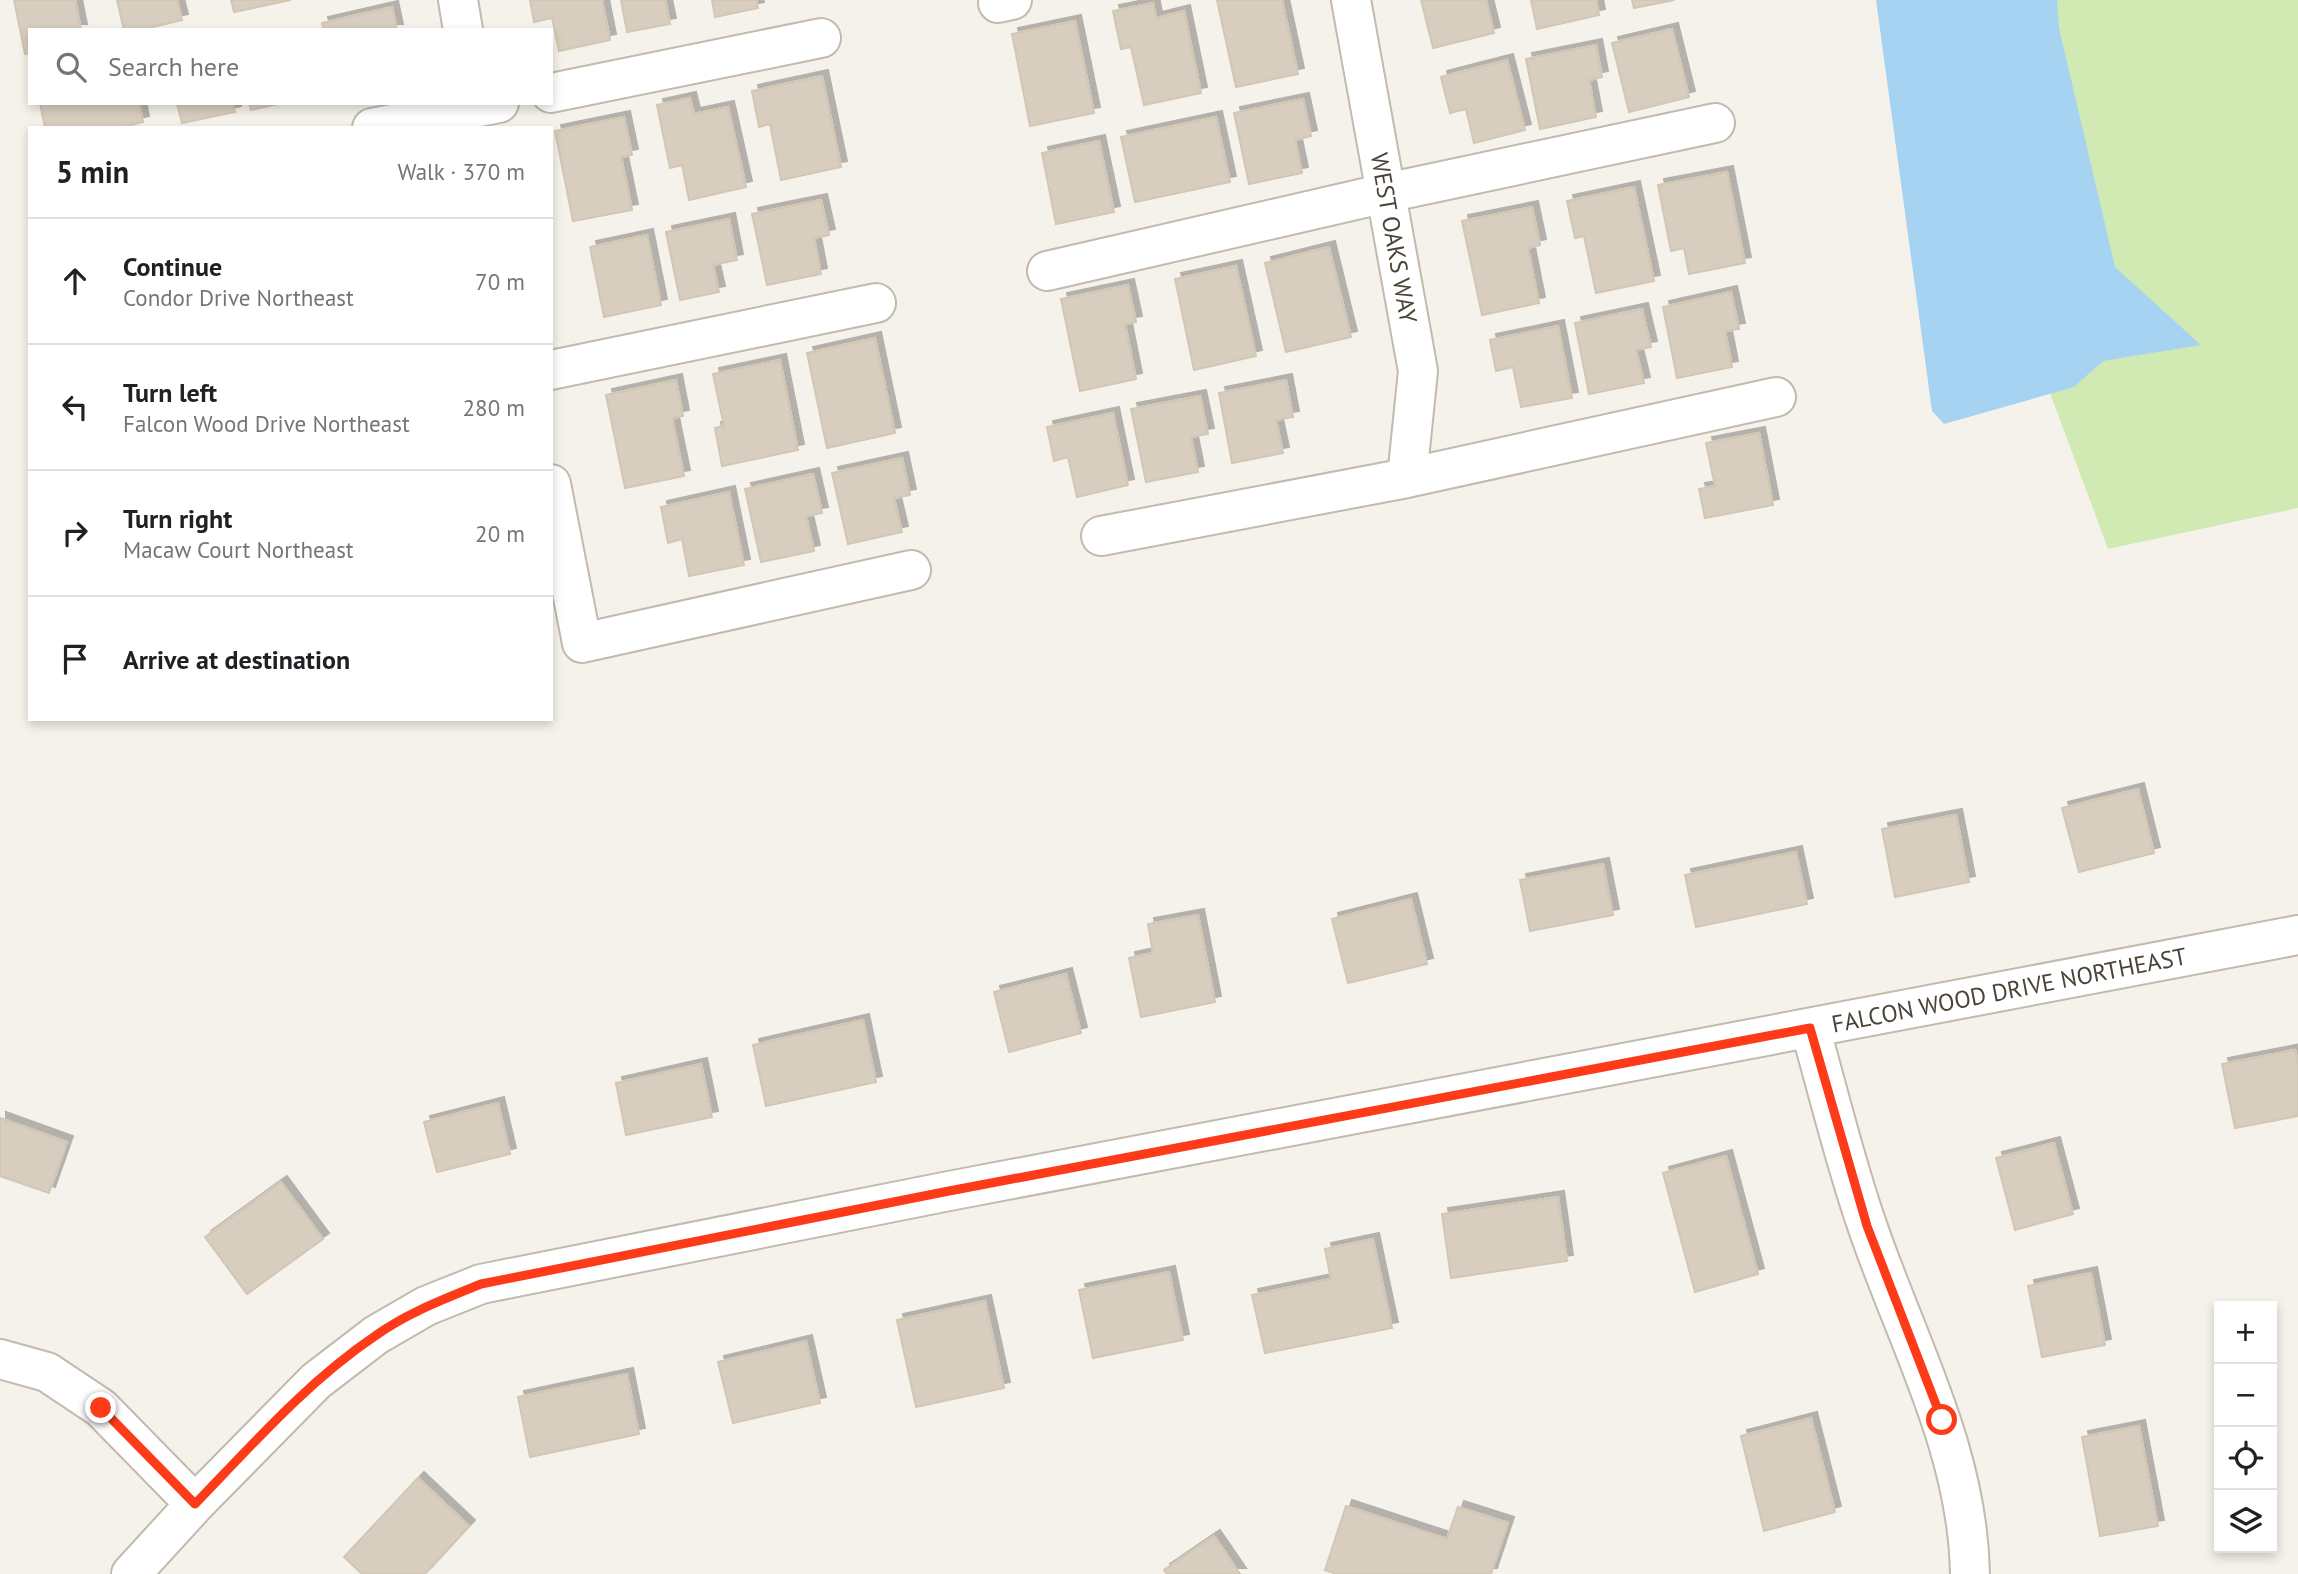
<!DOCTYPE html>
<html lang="en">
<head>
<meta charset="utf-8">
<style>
  :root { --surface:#fff; --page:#f2f2f2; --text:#202124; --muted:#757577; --line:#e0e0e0 }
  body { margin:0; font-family:"PT Sans",sans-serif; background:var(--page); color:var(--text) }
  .controls { position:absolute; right:21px; bottom:21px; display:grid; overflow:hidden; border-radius:0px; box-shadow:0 4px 10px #0003 }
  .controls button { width:63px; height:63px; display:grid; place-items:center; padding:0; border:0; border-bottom:2px solid var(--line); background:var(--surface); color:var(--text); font:35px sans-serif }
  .stop { position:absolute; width:21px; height:21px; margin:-16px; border:5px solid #fe3b19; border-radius:50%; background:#fff }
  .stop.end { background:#fe3b19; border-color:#fff; box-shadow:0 2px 7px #0008 }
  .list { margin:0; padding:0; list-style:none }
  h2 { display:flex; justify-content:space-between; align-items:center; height:91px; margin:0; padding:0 28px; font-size:30px }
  h2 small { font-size:23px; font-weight:400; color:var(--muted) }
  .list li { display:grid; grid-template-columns:46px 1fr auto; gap:21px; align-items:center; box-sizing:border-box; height:126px; padding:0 28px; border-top:2px solid var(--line) }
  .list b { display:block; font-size:26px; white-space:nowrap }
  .list p { margin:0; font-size:23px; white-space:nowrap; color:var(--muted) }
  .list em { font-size:23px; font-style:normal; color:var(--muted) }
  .icon { flex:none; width:38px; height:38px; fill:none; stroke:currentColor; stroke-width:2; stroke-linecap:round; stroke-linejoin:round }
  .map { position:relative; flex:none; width:2298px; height:1574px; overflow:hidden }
  .search { position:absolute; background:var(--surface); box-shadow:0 4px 10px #0003; left:28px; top:28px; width:525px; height:77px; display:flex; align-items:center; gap:18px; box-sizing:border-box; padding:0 24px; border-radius:0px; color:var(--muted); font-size:26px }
  .panel { position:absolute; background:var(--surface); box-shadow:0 4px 10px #0003; left:28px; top:126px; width:525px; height:595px; border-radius:0px }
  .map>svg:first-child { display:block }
</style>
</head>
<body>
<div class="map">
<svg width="2298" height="1574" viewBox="0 0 2298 1574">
  <defs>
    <filter id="shadow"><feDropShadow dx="6" dy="-6" stdDeviation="0" flood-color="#0004"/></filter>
  </defs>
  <rect width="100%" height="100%" fill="#f5f2eb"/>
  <path fill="#d1eab3" d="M1904 0H2298V508L2108 549Z"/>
  <path fill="#a7d3f3" d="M1876 0H2057L2059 28 2115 267 2201 345 2103 361 2074 387 1944 424 1932 411Z"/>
  <path fill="#d8cebf" stroke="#d3c6b2" stroke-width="2" filter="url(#shadow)" d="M14 0H75L81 30H30V53L25 54Z
    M117 0H177L182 20 140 30H124Z
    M231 0H291L234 12Z
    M530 0H602L610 40 559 51 552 18 534 22Z
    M621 0H665L670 24 627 32Z
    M712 0H756L758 8 715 17Z
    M1217 0H1282L1298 74 1236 87Z
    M1421 0H1486L1494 33 1433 48Z
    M1531 0H1596L1599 15 1537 29Z
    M1632 0H1674L1634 8Z
    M1153 3 1156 18 1184 11 1201 93 1144 105 1131 47 1121 49 1113 11Z
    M392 7 397 30H324L322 23Z
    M1075 21 1094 113 1030 126 1012 34Z
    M1672 29 1689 97 1629 112 1612 43Z
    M1596 45 1602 77 1589 80 1596 117 1540 129 1526 59Z
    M1507 60 1525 130 1474 143 1466 109 1450 113 1441 77Z
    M822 76 841 167 781 180 770 124 759 127 752 91Z
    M690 98 694 114 728 107 746 187 689 200 682 165 670 168 657 105Z
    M1303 99 1311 136 1295 140 1302 173 1249 184 1234 113Z
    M40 103H139L143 122 119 128H45Z
    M177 103H233L235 112 182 123Z
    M249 103H282L251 110Z
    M624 117 632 155 621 157 632 210 573 221 555 131Z
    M1216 117 1230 182 1135 202 1121 137Z
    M1099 141 1114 212 1056 224 1042 153Z
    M1727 172 1745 263 1689 274 1684 248 1671 251 1658 185Z
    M1634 187 1654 281 1596 293 1584 236 1575 238 1567 201Z
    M821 200 829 235 814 238 821 274 767 285 752 214Z
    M1532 207 1540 245 1528 248 1539 303 1482 315 1462 221Z
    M729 219 737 260 713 265 719 292 680 300 666 232Z
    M647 235 661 305 604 317 590 247Z
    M1329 247 1351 337 1286 352 1265 263Z
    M1236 266 1256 356 1194 370 1175 279Z
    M1128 285 1136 322 1125 324 1136 379 1080 391 1061 299Z
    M1731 292 1739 329 1725 331 1732 367 1677 378 1663 307Z
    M1642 309 1651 347 1636 350 1644 383 1589 394 1575 323Z
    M1558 326 1572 398 1521 407 1513 367 1496 371 1490 340Z
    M875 338 895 433 827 448 807 353Z
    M780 360 798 450 722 466 715 428 724 426 713 374Z
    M676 380 683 416 672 418 684 476 625 488 606 395Z
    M1286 380 1293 417 1276 420 1283 453 1232 463 1219 393Z
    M1200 396 1208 434 1191 437 1198 472 1146 482 1131 409Z
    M1113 413 1128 485 1077 497 1068 457 1054 461 1047 427Z
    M1759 433 1773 505 1705 518 1699 489 1715 486 1706 443Z
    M902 458 910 495 894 498 902 532 848 544 832 473Z
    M813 474 822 513 806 516 814 551 761 562 745 489Z
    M729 492 744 565 689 576 682 539 668 543 661 507Z
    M2138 789 2154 853 2079 872 2062 808Z
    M1956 815 1969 882 1895 897 1882 829Z
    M1796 852 1807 904 1696 927 1685 875Z
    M1603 864 1613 915 1530 931 1520 880Z
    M1411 899 1427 964 1348 983 1332 919Z
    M1198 915 1215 1002 1141 1017 1129 958 1153 953 1148 924Z
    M1066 974 1081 1033 1009 1052 994 992Z
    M863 1020 876 1082 766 1106 753 1045Z
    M2295 1050 2298 1063V1116L2235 1128 2222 1064Z
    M701 1064 712 1117 626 1135 616 1083Z
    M498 1103 510 1154 437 1172 424 1122Z
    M0 1118 67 1142 49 1193 0 1176Z
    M2054 1143 2073 1214 2015 1230 1996 1158Z
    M1726 1156 1758 1274 1695 1292 1663 1173Z
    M281 1182 323 1239 247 1294 205 1237Z
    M1558 1197 1567 1261 1451 1278 1442 1214Z
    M1373 1239 1392 1328 1265 1353 1252 1295 1331 1279 1325 1249Z
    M1169 1272 1183 1340 1093 1358 1079 1290Z
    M2091 1273 2105 1345 2042 1357 2028 1286Z
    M985 1301 1004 1388 916 1407 897 1320Z
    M806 1341 820 1403 733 1423 718 1362Z
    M627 1374 639 1434 530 1457 518 1397Z
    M1811 1418 1835 1512 1764 1531 1741 1436Z
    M2139 1426 2158 1526 2100 1536 2082 1437Z
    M418 1478 469 1526 425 1574H362L344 1557Z
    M1346 1506 1447 1539 1458 1507 1508 1523 1491 1574H1337L1325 1570Z
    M1214 1536 1240 1574H1167L1164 1570Z"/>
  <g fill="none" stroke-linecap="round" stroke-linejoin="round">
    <defs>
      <path id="minor" d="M458 0 463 30
        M1351 0 1418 371 1407 478
        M998 3 1012 0
        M551 93 821 38
        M372 128 499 103
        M1047 271 1386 193 1715 123
        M551 370 876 303
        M551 484 582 643 911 570
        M1101 536 1407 478 1776 397
        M1810 1028C1829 1094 1845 1163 1868 1228 1907 1342 1968 1450 1970 1574
        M0 1359 47 1372 101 1408 195 1504
        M131 1574 195 1504 316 1381 376 1335 426 1306 481 1284 949 1191 2298 935"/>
    </defs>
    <use href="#minor" stroke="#c2baad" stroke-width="42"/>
    <use href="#minor" stroke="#fff" stroke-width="38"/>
  </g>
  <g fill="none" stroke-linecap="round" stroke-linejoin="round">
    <path stroke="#fe3b19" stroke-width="9" d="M101 1408 195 1504C252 1445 307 1382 375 1336 407 1313 444 1299 481 1284L949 1191 1810 1028 1867 1226 1942 1420"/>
  </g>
  <g text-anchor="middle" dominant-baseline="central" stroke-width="5" stroke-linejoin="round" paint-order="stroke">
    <g font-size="24" fill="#4a4338" stroke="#fff">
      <text transform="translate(1394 238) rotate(80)">WEST OAKS WAY</text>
      <text transform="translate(2009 990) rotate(-11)">FALCON WOOD DRIVE NORTHEAST</text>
    </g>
  </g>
</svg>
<div class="controls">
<button>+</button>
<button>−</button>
<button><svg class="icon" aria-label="locate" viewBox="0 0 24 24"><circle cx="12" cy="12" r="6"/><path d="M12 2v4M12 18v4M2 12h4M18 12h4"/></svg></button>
<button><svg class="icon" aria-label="layers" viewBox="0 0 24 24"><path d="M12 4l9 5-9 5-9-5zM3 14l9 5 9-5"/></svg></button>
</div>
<div class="stop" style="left:1942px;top:1420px"></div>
<div class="stop end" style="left:101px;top:1408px"></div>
<div class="search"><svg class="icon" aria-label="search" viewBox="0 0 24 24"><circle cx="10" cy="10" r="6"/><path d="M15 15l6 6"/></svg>Search here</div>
<section class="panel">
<h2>5 min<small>Walk · 370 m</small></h2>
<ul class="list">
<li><svg class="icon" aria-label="ahead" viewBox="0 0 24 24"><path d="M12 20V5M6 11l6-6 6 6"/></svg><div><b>Continue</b><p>Condor Drive Northeast</p></div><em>70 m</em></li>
<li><svg class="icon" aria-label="left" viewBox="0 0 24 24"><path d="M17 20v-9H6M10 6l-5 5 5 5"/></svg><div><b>Turn left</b><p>Falcon Wood Drive Northeast</p></div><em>280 m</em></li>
<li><svg class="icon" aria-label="right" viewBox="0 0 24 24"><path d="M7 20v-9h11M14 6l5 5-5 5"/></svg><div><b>Turn right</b><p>Macaw Court Northeast</p></div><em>20 m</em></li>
<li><svg class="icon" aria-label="arrive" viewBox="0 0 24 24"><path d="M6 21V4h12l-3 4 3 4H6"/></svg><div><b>Arrive at destination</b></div></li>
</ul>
</section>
</div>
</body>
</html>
